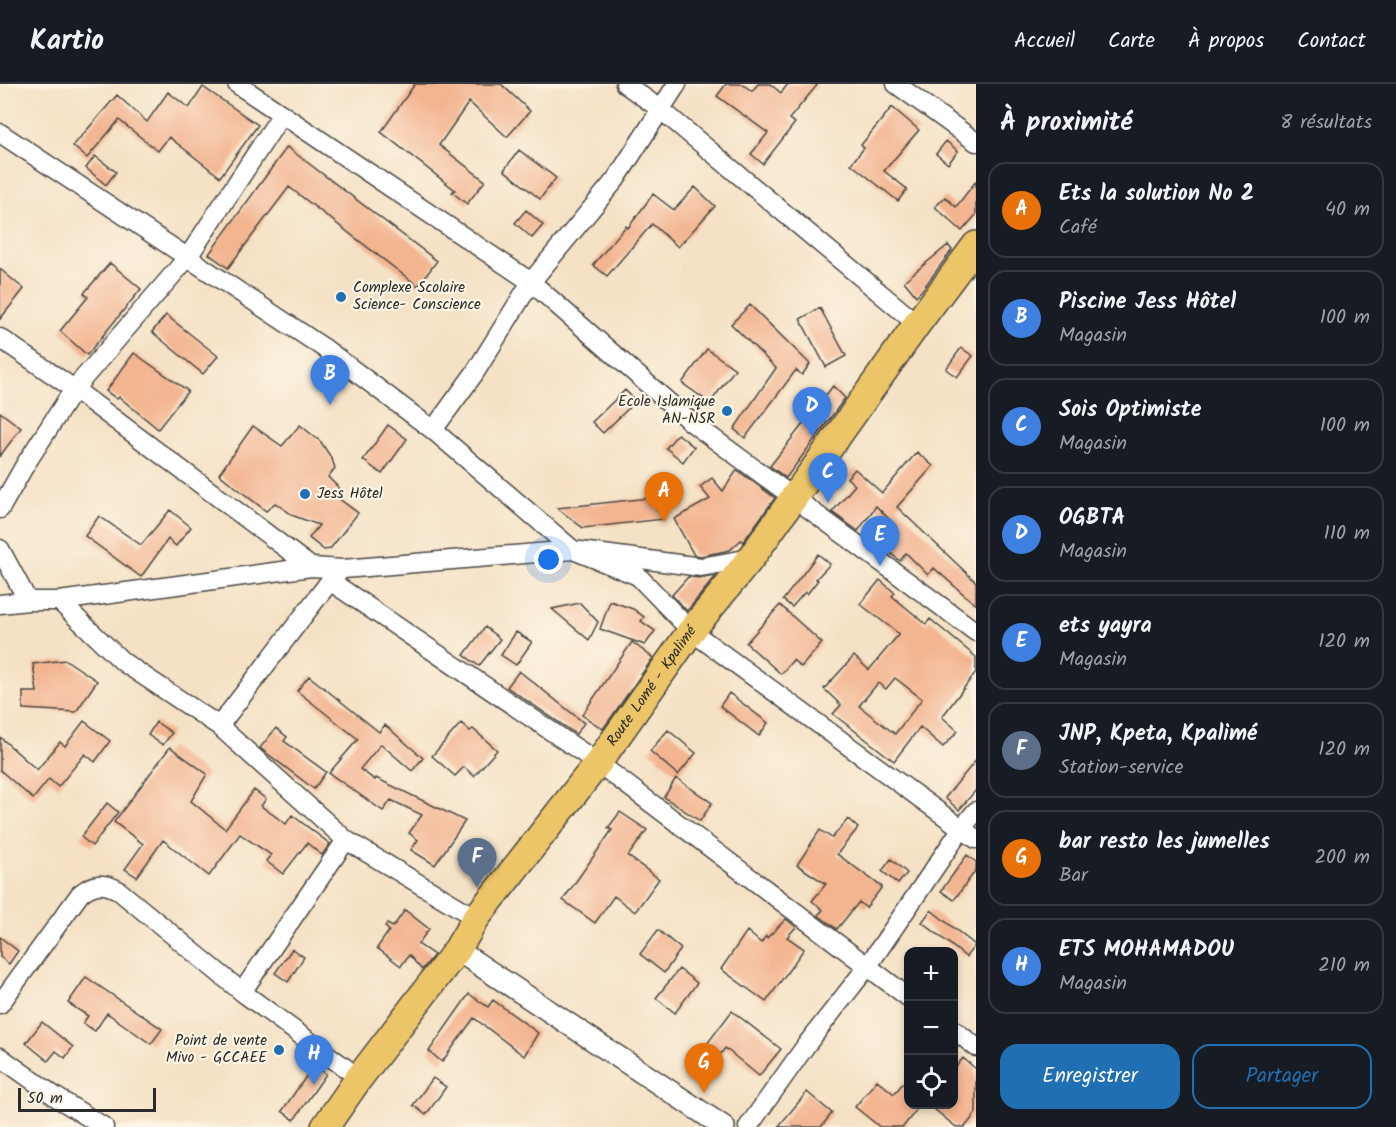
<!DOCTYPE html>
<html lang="fr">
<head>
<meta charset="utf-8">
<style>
  :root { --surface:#171b24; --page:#242831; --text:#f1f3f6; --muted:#9ea1a6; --line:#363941; --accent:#1f6fb2 }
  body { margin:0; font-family:Kalam,sans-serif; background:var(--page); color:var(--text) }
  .controls { position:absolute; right:18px; bottom:18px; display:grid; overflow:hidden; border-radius:12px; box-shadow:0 3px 9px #0003 }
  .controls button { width:54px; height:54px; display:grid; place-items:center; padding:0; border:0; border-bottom:2px solid var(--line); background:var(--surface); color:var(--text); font:30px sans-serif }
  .scale { position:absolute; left:18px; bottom:15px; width:138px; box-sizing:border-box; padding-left:6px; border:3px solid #2b2b2b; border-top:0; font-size:16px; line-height:21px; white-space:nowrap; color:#2b2b2b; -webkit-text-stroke:4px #fcf5e5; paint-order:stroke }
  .you { position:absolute; left:549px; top:476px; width:21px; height:21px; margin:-15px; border:4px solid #fff; border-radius:50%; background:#1a73e8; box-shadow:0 0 0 9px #1a73e833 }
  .badge { display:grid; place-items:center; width:39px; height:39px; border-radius:50%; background:var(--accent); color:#fff; font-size:20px; font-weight:700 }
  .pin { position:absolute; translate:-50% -50px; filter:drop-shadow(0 2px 3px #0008) }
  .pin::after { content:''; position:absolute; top:32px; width:21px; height:18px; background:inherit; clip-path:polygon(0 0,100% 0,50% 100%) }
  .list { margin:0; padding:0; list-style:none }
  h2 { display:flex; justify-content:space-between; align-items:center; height:78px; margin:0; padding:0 24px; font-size:26px }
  h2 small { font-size:20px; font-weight:400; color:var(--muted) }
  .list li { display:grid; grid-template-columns:39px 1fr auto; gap:18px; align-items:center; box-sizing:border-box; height:96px; margin:0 12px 12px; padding:0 12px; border:2px solid var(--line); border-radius:18px }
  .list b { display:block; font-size:22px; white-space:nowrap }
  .list p { margin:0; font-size:20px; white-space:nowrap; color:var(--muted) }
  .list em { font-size:20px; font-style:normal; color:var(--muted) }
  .actions { display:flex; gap:12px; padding:18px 24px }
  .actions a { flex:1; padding:14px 0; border:2px solid var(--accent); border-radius:18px; text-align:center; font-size:21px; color:var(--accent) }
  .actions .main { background:var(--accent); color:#fff }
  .icon { flex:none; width:33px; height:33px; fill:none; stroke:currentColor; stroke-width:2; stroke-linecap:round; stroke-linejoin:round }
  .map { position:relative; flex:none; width:976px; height:1043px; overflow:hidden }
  header { display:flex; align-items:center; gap:36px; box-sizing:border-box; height:84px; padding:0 30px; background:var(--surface); border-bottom:2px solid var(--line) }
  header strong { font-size:28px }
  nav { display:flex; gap:33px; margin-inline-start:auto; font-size:21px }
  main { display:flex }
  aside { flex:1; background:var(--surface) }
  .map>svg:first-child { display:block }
</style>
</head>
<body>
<header>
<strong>Kartio</strong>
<nav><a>Accueil</a><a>Carte</a><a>À propos</a><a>Contact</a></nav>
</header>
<main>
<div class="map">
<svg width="976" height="1043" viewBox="0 0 976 1043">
  <rect width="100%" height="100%" fill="#fcf5e5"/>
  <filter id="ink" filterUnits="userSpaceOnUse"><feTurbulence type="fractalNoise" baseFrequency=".0167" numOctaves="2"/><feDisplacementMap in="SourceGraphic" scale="12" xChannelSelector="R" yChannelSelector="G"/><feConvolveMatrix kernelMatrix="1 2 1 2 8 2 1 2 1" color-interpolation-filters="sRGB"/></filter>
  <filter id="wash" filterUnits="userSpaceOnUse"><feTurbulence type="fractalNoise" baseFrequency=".008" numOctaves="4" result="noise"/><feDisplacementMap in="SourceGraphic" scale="24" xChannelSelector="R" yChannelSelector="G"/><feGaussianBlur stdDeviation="1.35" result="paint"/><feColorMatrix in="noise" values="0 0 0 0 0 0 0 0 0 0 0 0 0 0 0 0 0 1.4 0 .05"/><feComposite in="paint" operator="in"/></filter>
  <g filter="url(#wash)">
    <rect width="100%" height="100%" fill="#f5e1c5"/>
    <g id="blocks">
      <path fill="#f3b490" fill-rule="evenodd" d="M415 0H501L530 27 507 53 469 18 439 61 485 97 467 120 452 108 455 106 381 48Z
        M726 0H742L752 7 758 0H770L781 9 788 0H818L789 35 795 39 763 80 751 70 768 49 717 12Z
        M203 3 258 41 220 93 169 53 158 67 119 36 87 74 73 62 117 11 147 38 168 8 189 24Z
        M892 23 919 46 884 87 907 105 898 117 851 80 864 64 861 61Z
        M946 57 958 67 948 80 936 70Z
        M287 63 437 177 418 202 289 103 228 184 209 170Z
        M519 66 556 94 540 115 504 86Z
        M95 72 116 88 106 101 86 84Z
        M976 97V131L962 147 935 123 945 113 956 123Z
        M695 103 715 122 678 163 652 140 607 192 593 181 626 142 628 144 653 110 674 126Z
        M526 126 543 141 532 154 515 139Z
        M948 161 952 166 922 206 916 212 904 197Z
        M110 179 141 205 87 271 60 247 88 213 84 209Z
        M0 185 24 205 0 235Z
        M750 221 810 280 802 291 796 286 745 354 734 345 776 284 731 240Z
        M820 224 846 272 826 283 800 235Z
        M166 231 218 272 203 290 152 248Z
        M961 264 973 272 957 293 946 285Z
        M707 265 735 285 710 319 682 299Z
        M134 269 188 307 158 345 119 313 117 315 106 307Z
        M833 302 845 314 786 394 770 382Z
        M625 306 636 317 603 349 592 338Z
        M0 328 21 344 0 372Z
        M300 341 321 358 332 375 335 384 328 393 339 404 334 411 358 429 330 465 324 466 309 454 319 441 294 432 275 419 266 427 219 390 253 342 282 362Z
        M388 341 407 355 382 390 363 376Z
        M678 350 694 363 683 378 666 364Z
        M917 368 933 382 897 423 976 498V521L934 484 928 491 906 469 900 477 881 461 896 442 876 422 858 447 832 428 855 401 847 394 855 385 882 409Z
        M737 386 775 414 743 458 741 456 730 466 701 472 694 471 674 435 710 415 700 403 712 394 723 407Z
        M649 414 664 435 583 444 557 424Z
        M170 426 191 443 176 462 168 455 141 493 85 452 99 432 141 461Z
        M818 470 830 480 816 495 818 496 807 510 805 508 792 523 783 516Z
        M716 492 687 527 672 511 688 493 703 494Z
        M880 496 895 509 892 512 926 540 930 535 976 573V588L942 633 958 647 943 663 920 643 894 677 833 630 841 621 824 605 854 572 869 586 899 550 860 520ZM895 594 922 615 895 650 859 622 878 599 886 605Z
        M610 517 633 525 644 533 641 537 655 547 645 561 600 545Z
        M580 519 598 538 589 556 552 525Z
        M780 521 822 559 801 583 793 576 781 590 746 559Z
        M485 543 500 555 479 582 464 571Z
        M516 548 532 558 516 581 501 571Z
        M632 558 653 574 603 645 582 631Z
        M66 576 97 597 76 628 23 625V608H37L33 580Z
        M519 587 584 639 576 650 507 603Z
        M309 592 379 648 385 641 423 674 412 687 381 660 360 685 375 696 376 694 465 737 435 781 411 766 418 756 409 749 422 731 391 716 383 727 329 689 358 655 297 607Z
        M729 609 768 639 759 652 720 622Z
        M84 637 110 657 95 678 85 670 58 703 49 695 33 715 0 686V653L37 686 60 658 65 662Z
        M156 638 172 649 163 661 148 651Z
        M461 639 470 647 473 645 497 666 474 692 464 683 455 692 432 672Z
        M276 644 287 653 284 657 326 688 314 705 260 664Z
        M668 646 696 669 678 691 650 667Z
        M170 663 207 690 191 717 225 745 254 706 266 715 261 722 286 740 292 731 330 760 322 771 307 759 283 790 266 777 271 771 240 750 209 792 163 756 137 793 125 785 143 760 114 738Z
        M976 676V706L959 726 945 714Z
        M676 694 712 719 700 737 664 713Z
        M107 719 118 728 92 762 81 753Z
        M620 728 647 746 628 772 659 795 635 828 614 812 595 839 563 816 612 746 608 744Z
        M848 735 858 744 837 770 882 803 866 824 859 818 837 845 818 831 823 826 812 817 826 800 797 781 820 746 832 754Z
        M967 771 976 778V786L954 816 941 807Z
        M891 775 907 789 898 800 882 787Z
        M405 826 429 845 418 860 434 871 422 886 409 871 401 882 377 864 389 847 385 842 387 840 393 843Z
        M931 826 975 861 966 873 922 838Z
        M786 835 796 843 787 853 804 865 766 918 721 885 747 847 761 859 766 852 767 854Z
        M658 846 681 865 664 889 640 870Z
        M0 853 18 867 9 880 0 873Z
        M292 865 304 873 288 898 275 889Z
        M679 885 697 899 675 929 656 914Z
        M86 893 162 945 151 960 107 929 95 947 83 939 88 932 68 919Z
        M469 910 488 923 493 916 538 949 524 972 474 934 442 978 429 967Z
        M732 927 781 965 759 992 725 964 707 989 693 978Z
        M42 938 73 963 65 974 56 967 48 977 26 959Z
        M963 974 976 985V1029L965 1043H956L928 1020H954V985Z
        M314 981 326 990 294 1036 282 1027Z
        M909 992V1020H921L903 1043H880L855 1023 877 996 894 1010Z
        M433 994 446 1003 426 1031 413 1021Z
        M807 1008 832 1029 821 1043H778Z"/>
    </g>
  </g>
  <g filter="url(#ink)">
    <use href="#blocks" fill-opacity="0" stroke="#494642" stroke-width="1.5"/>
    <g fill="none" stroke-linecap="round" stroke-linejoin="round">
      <defs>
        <path id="minor" d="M237 0 531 198 691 338 976 548
          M625 0 660 25 917 240
          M896 0 976 58
          M0 49 324 264 433 346 573 466 701 483 751 474
          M0 254 74 305 311 483
          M433 346 474 290 531 198 616 95 677 0
          M0 425 25 381 74 305 188 173 282 30
          M0 465 28 517H59L311 483 343 485 573 466 638 492 691 547 976 755
          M330 497 598 679 908 913
          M59 517 123 578 219 642 346 756 476 834
          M0 520 28 517
          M219 642 330 497 339 488
          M242 908 346 756
          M0 920 80 810C93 799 103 798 118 806L242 908 359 994
          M954 946 976 963
          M0 973 56 1013 104 1043
          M748 1043 807 960 867 883 962 744 976 727"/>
        <path id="tertiary" d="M457 866 724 1043"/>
        <g id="primary">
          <path id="s1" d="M325 1043 359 994 457 866 476 834 598 679 691 547 751 474 917 240 976 161"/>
        </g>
      </defs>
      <use href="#minor" stroke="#494642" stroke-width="21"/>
      <use href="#tertiary" stroke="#494642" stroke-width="24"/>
      <use href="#primary" stroke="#494642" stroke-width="30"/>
      <use href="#minor" stroke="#fff" stroke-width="18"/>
      <use href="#tertiary" stroke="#fff" stroke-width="21"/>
      <use href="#primary" stroke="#edc569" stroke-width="27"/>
    </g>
  </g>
  <g fill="#1f6fb2" stroke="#fcf5e5" stroke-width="2">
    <circle cx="341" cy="213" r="6"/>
    <circle cx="727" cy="327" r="6"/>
    <circle cx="305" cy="410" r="6"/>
    <circle cx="279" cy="966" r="6"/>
  </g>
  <g text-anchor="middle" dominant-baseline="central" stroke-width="4.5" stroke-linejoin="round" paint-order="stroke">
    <g font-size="15" fill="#2b2b2b" stroke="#fcf5e5" text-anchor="start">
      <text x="353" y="204">Complexe Scolaire<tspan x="353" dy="17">Science- Conscience</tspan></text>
      <text x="715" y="318" text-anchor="end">Ecole Islamique<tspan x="715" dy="17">AN-NSR</tspan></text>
      <text x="317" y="410">Jess Hôtel</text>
      <text x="267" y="957" text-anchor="end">Point de vente<tspan x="267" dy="17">Mivo - GCCAEE</tspan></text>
    </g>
    <g font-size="15" fill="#2b2b2b" stroke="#fcf5e5">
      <text stroke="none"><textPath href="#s1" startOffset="549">Route Lomé - Kpalimé</textPath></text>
    </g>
  </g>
</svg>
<div class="controls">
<button>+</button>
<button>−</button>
<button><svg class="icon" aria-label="locate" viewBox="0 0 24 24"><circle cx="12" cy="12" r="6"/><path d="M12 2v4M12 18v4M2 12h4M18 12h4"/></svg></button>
</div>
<div class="scale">50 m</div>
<div class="you"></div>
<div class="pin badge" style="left:664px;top:438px;background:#e8710a">A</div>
<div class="pin badge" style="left:330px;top:321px;background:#3f7fe0">B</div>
<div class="pin badge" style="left:828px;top:419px;background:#3f7fe0">C</div>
<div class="pin badge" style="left:812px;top:353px;background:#3f7fe0">D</div>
<div class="pin badge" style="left:880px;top:482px;background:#3f7fe0">E</div>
<div class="pin badge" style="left:477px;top:804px;background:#5c6f8a">F</div>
<div class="pin badge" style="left:704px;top:1009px;background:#e8710a">G</div>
<div class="pin badge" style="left:314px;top:1001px;background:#3f7fe0">H</div>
</div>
<aside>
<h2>À proximité<small>8 résultats</small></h2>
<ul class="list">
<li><span class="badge" style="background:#e8710a">A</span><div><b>Ets la solution No 2</b><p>Café</p></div><em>40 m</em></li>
<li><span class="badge" style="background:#3f7fe0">B</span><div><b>Piscine Jess Hôtel</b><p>Magasin</p></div><em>100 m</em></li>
<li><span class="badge" style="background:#3f7fe0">C</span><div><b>Sois Optimiste</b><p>Magasin</p></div><em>100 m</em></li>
<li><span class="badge" style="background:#3f7fe0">D</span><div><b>OGBTA</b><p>Magasin</p></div><em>110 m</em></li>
<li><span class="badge" style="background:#3f7fe0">E</span><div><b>ets yayra</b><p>Magasin</p></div><em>120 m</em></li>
<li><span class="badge" style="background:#5c6f8a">F</span><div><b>JNP, Kpeta, Kpalimé</b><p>Station-service</p></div><em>120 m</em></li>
<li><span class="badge" style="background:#e8710a">G</span><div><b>bar resto les jumelles</b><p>Bar</p></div><em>200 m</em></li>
<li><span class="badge" style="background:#3f7fe0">H</span><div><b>ETS MOHAMADOU</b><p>Magasin</p></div><em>210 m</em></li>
</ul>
<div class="actions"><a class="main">Enregistrer</a><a>Partager</a></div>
</aside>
</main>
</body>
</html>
